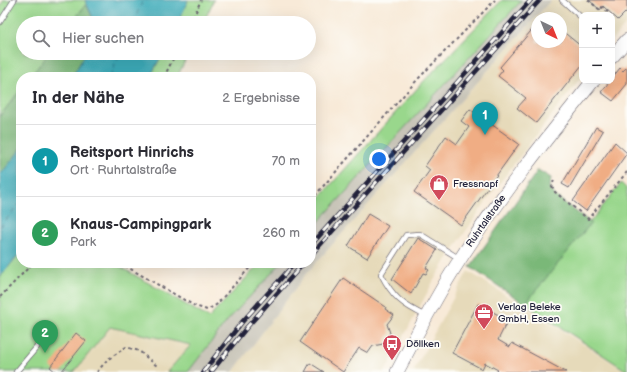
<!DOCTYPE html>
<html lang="de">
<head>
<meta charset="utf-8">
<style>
  :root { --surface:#fff; --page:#f2f2f3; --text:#2b2b33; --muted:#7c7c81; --line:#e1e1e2; --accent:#b45309 }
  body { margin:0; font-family:"Balsamiq Sans",sans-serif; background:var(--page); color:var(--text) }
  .controls { position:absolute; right:12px; top:12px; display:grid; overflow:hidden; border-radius:8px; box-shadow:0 4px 16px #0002 }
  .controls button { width:36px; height:36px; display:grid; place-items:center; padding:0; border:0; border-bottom:1px solid var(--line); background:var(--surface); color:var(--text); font:20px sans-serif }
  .compass { position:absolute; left:531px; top:12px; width:36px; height:36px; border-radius:50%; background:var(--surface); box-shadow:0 4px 16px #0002; rotate:137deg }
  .you { position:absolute; left:379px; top:159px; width:14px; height:14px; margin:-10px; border:3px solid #fff; border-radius:50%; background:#1a73e8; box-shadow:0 0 0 6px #1a73e833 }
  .badge { display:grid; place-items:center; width:26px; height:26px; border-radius:50%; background:var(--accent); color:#fff; font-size:13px; font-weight:700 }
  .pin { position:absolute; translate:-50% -33px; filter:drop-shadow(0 1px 2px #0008) }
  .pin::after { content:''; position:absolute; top:21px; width:14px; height:12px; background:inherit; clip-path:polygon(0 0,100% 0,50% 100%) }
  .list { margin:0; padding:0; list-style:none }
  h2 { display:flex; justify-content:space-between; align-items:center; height:52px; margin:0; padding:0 16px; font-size:17px }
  h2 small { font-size:13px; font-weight:400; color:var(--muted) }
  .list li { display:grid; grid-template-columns:26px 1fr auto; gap:12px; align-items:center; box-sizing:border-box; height:72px; padding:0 16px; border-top:1px solid var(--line) }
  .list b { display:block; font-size:15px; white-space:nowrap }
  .list p { margin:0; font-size:13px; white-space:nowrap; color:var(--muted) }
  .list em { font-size:13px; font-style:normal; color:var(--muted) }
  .icon { flex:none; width:22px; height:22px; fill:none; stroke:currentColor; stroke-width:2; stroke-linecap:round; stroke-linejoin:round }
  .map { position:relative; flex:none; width:627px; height:372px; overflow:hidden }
  .search { position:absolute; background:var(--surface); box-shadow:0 4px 16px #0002; left:16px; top:16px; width:300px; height:44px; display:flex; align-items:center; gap:10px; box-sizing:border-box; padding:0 14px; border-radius:22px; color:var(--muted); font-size:15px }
  .panel { position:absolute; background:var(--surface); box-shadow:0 4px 16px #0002; left:16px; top:72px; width:300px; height:196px; border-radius:16px }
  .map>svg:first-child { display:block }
</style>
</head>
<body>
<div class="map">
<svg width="627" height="372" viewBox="0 0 627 372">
  <rect width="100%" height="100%" fill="#fdfcf7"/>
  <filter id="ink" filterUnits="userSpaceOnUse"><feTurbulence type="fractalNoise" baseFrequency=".025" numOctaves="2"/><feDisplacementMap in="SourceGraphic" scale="8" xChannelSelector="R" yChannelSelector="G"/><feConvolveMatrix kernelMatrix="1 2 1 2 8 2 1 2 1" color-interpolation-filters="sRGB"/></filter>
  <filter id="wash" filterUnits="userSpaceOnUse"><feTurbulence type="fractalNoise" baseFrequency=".012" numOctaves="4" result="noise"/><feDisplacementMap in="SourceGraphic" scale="16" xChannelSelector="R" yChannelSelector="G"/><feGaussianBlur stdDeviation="0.9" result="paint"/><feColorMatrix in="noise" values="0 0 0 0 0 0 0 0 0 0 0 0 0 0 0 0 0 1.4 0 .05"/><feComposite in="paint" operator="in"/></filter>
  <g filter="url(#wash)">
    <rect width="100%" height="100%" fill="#f8ead8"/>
    <path fill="#e6daba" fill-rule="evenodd" d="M551 0H627V23L612 40V15H582V76L489 197 453 250 434 280 385 372H233L306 274ZM537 18H561V42H537Z
      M468 271 627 372H413Z
      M110 327 192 346 167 372H74Z"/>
    <path fill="#c8c4b8" d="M522 0H551L306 274 233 372H167L268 263H311V218L332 196 358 178Z"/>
    <path fill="#99d78c" stroke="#5e7c64" d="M4 0H85L86 4 72 23H23V53H49L30 77H21V89L0 116V6Z
      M188 0H214L203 23H178Z
      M502 0H522L311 230V207L422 83Z
      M163 53H189L177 77H150Z
      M621 183 627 189V371L525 304Z
      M21 252V263H114L209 318 260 263H281L228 320 188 372H167L191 345 110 327 74 372H0V277Z"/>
    <path fill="#7ab878" stroke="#4e6d5a" d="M86 4 95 23H72Z
      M49 53H86L72 77H30Z
      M21 89V149L0 175V116Z
      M538 170 551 178 549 187 553 194 591 223 525 304 470 267Z"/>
    <path fill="#3cacba" stroke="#2f677a" d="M85 0H188L178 23H95Z
      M86 53H163L150 77H72Z
      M21 149V252L0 277V175Z"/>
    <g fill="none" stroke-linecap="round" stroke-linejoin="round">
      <path stroke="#2e6074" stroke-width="1" stroke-dasharray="5 4" stroke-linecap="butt" d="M133 23 143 0
        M110 77 120 53
        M0 227 21 202"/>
    </g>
    <g id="blocks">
      <path fill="#f0ad84" d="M589 0H627V11L618 20 603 6 600 10Z
        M537 24V42H561V30L582 47V65L536 123 517 108 526 98 498 76 503 70 500 67Z
        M627 67V84L613 101 601 92 610 81H612V78L620 68 623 71Z
        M470 109 519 144 461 225 414 192 430 170 425 166 446 136 457 144 469 127 461 121Z
        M596 127 603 131 569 188 562 184Z
        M615 142 627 153 586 211 573 201Z
        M368 214 388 226 367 258 348 246Z
        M418 238 437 250 426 268 429 270 426 274 423 273 411 294 392 279Z
        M343 278 386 307 385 309 394 315 387 324 390 333 383 344 373 346 368 353 359 348 343 372 300 342Z
        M478 304 508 320 498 340 510 347 512 343 566 372H496L498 370 485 363 482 369 452 353Z
        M76 333 86 341 61 372H56L50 367Z
        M310 363 324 372H305Z"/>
    </g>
  </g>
  <g filter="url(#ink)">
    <use href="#blocks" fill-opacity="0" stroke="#6d6872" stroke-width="1"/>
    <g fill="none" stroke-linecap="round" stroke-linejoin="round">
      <defs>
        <path id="lane" d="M562 0 582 18
          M0 22 14 0
          M426 316C402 305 392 296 381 274L406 235 420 234 460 259
          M16 372 37 347"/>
        <path id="secondary" d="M612 57 627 40
          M397 372C417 334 436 296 459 261 499 198 546 139 593 81"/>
      </defs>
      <use href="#lane" stroke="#6d6872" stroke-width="6"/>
      <use href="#secondary" stroke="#6d6872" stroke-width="14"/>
      <path stroke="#6d6872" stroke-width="2" stroke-dasharray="3 3" stroke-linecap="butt" d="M588 0 600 10 602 7 611 15
        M612 18 613 17
        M191 23 201 0
        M164 77 176 53
        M554 180 552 186 555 192 588 219 627 172
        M311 200 417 80 495 0
        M120 263 195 306 207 310 216 305 254 263
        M0 297 33 263
        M97 372 107 360 126 347 139 351 157 366"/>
      <use href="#lane" stroke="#fff" stroke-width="4.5"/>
      <use href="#secondary" stroke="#fff" stroke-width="13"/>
      <defs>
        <path id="rail" d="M311 245 531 0
          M311 255 540 0
          M203 372 242 322 295 263
          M211 372 247 327 304 263"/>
      </defs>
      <use href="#rail" stroke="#22223b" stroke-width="4.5"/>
      <use href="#rail" stroke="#fdfcf7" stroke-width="3" stroke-dasharray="9" stroke-linecap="butt"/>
    </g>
  </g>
  <defs>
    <symbol id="shop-pin" viewBox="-11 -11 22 30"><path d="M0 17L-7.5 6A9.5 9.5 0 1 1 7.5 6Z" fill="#d1495b" stroke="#fdfcf7"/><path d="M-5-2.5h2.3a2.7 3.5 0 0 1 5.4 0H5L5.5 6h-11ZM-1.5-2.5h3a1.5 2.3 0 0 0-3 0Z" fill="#fff"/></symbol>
    <symbol id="office-pin" viewBox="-11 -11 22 30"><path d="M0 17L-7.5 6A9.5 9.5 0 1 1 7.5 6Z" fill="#d1495b" stroke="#fdfcf7"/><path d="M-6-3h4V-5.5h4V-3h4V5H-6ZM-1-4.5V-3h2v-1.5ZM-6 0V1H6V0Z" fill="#fff"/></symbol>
    <symbol id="bus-pin" viewBox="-11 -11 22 30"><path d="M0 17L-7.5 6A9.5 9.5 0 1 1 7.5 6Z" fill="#d1495b" stroke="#fdfcf7"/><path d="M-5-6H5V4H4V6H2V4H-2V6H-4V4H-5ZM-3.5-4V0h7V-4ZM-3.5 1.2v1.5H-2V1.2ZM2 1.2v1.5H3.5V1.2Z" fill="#fff"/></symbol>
  </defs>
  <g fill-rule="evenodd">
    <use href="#shop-pin" x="428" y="173" width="22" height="30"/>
    <use href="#office-pin" x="473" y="302" width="22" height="30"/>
    <use href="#bus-pin" x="381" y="333" width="22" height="30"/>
  </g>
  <g text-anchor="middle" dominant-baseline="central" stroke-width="3.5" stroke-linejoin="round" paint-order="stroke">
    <g font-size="10" fill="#22223b" stroke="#fdfcf7" text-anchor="start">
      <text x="453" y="184">Fressnapf</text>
      <text x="498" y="307">Verlag Beleke<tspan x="498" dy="12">GmbH, Essen</tspan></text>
      <text x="406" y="344">Döllken</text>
    </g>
    <g font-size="10" fill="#22223b" stroke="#fdfcf7">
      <text transform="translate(486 221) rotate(-55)">Ruhrtalstraße</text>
    </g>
  </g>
</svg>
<div class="controls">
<button>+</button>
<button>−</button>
</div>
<svg class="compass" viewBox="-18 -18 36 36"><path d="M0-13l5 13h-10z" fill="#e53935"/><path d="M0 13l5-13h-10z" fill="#7c7c81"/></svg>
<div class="you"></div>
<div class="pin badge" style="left:485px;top:135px;background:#0f9aa8">1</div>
<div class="pin badge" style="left:45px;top:353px;background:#2e9e5b">2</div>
<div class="search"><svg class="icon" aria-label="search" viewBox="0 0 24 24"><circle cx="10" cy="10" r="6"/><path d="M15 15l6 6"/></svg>Hier suchen</div>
<section class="panel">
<h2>In der Nähe<small>2 Ergebnisse</small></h2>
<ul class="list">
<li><span class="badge" style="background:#0f9aa8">1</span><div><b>Reitsport Hinrichs</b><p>Ort · Ruhrtalstraße</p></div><em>70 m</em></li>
<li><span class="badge" style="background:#2e9e5b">2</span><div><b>Knaus-Campingpark</b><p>Park</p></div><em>260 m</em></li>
</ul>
</section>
</div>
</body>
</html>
